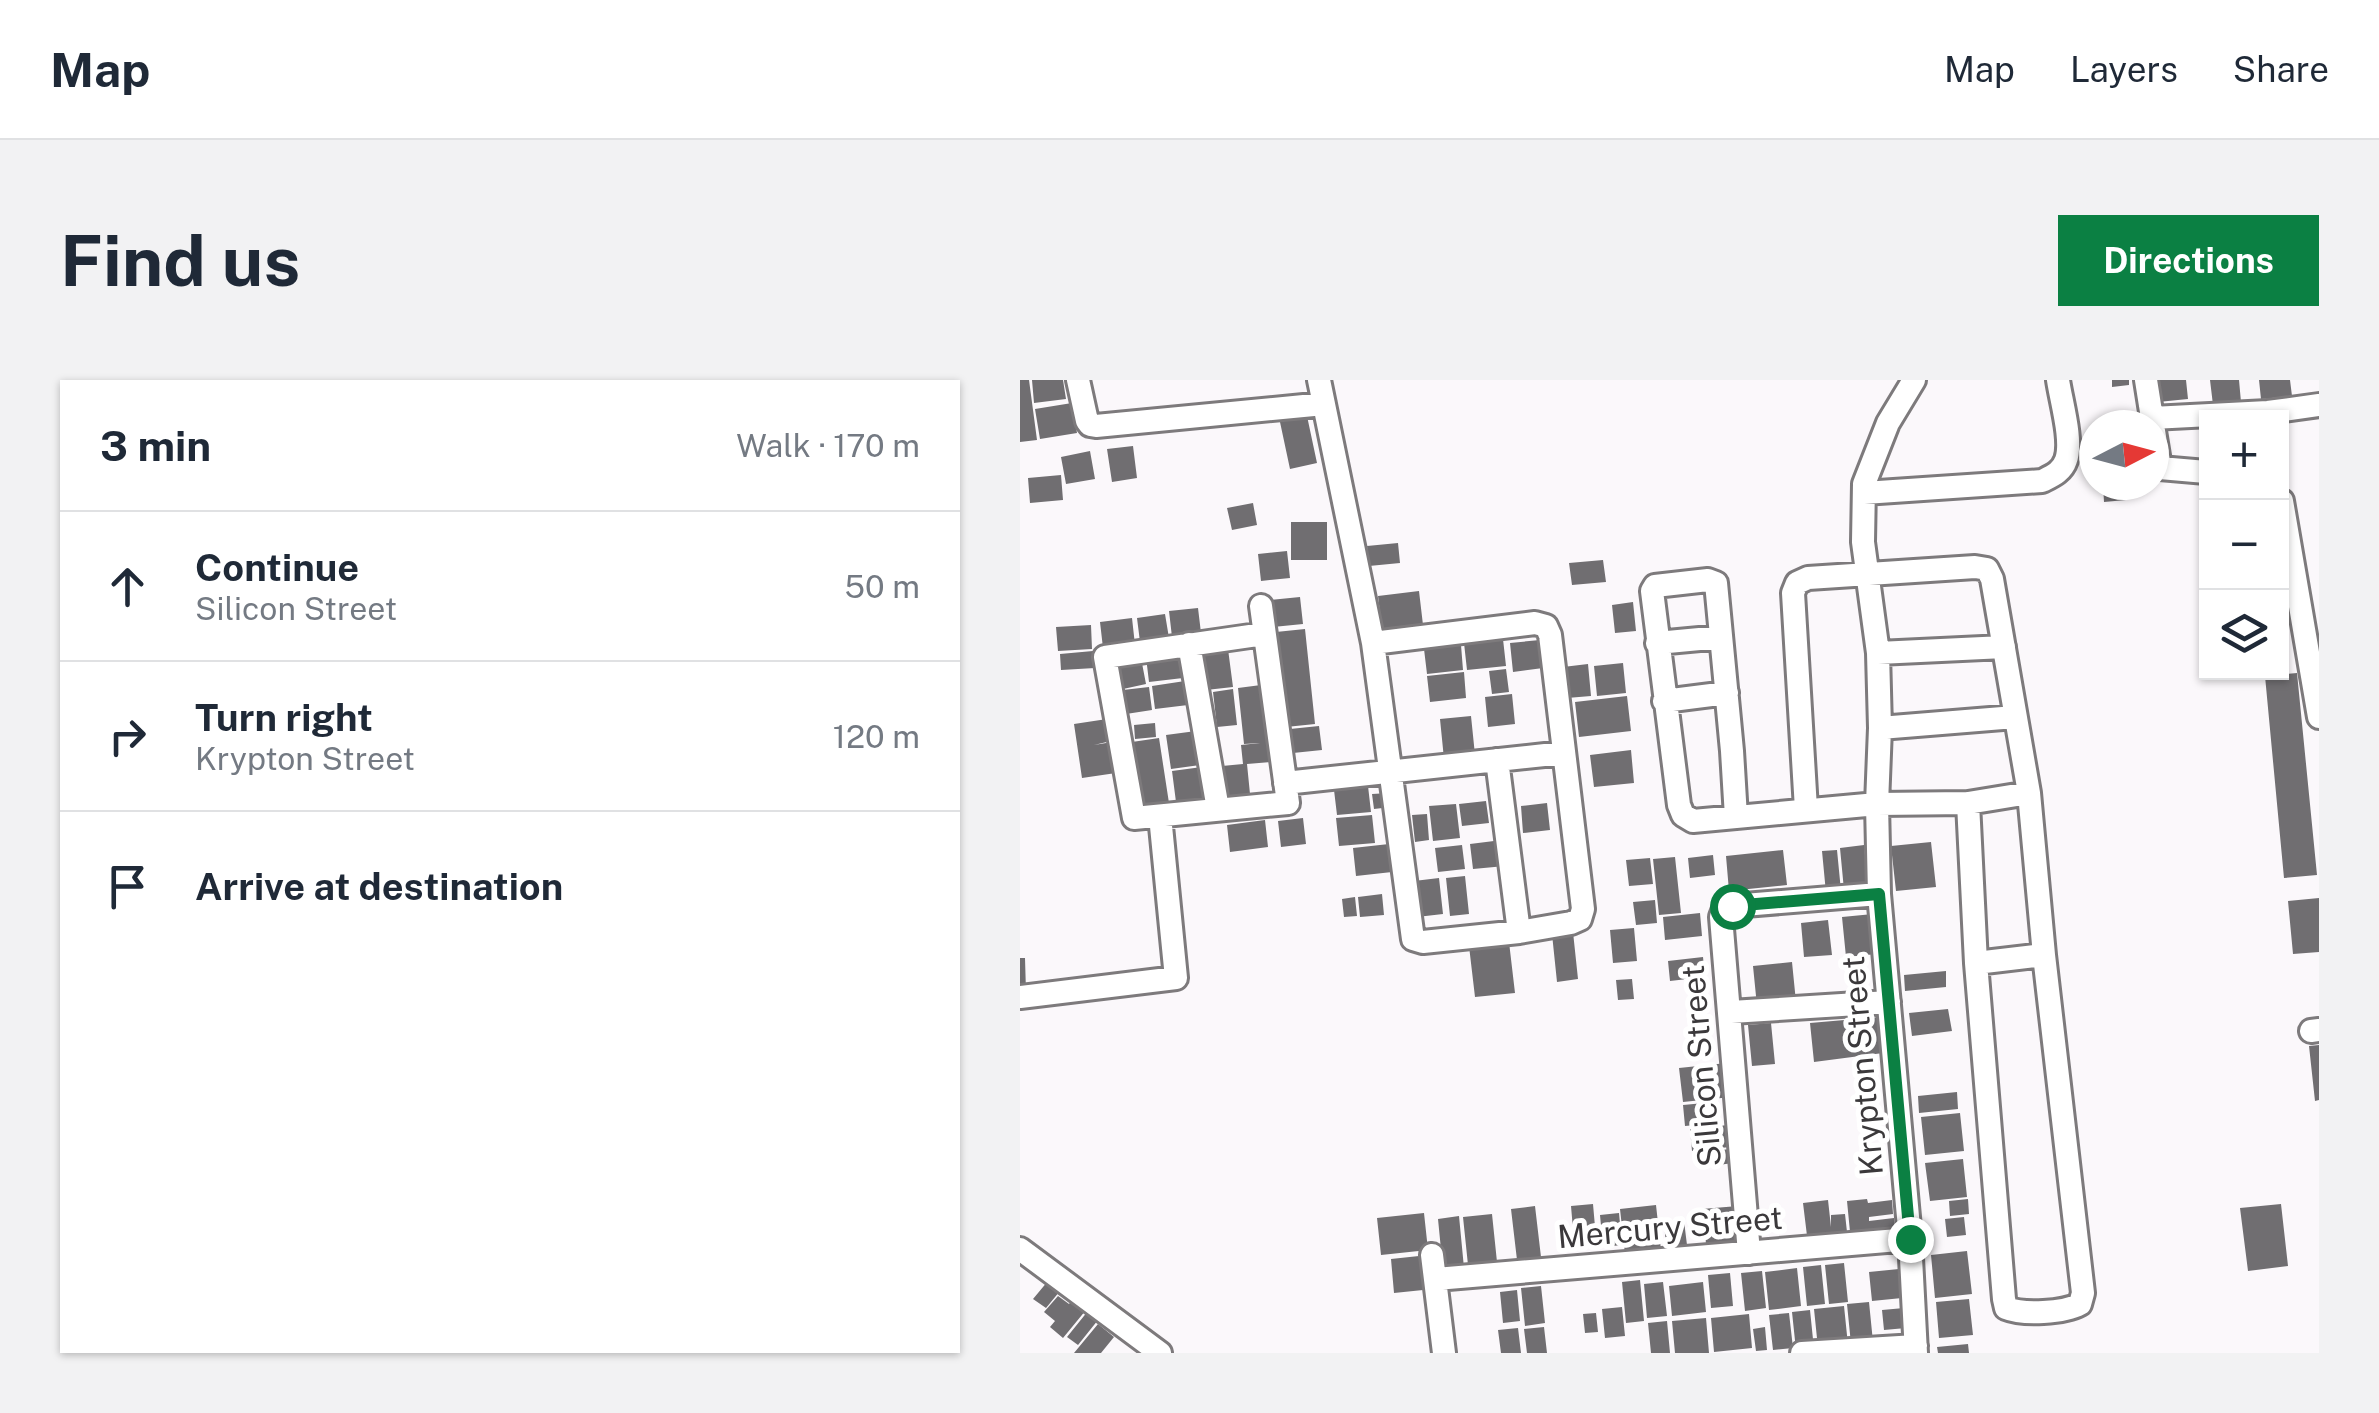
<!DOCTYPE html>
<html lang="en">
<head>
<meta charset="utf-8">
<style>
  :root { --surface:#fff; --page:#f2f2f3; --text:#1f2937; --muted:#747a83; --line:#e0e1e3; --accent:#0b8043 }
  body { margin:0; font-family:"Public Sans",sans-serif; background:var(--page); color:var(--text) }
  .controls { position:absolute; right:30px; top:30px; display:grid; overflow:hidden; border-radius:0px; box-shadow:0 2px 8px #0004 }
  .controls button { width:90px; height:90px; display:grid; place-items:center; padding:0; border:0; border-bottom:2px solid var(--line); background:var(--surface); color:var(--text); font:50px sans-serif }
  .compass { position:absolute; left:1059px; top:30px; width:90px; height:90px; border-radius:50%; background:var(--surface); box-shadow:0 2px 8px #0004; rotate:84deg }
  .stop { position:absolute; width:30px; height:30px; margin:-22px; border:8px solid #0b8043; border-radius:50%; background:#fff }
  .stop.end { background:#0b8043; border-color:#fff; box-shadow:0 2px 10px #0008 }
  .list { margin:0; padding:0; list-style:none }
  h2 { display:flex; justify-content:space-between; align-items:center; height:130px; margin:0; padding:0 40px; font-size:42px }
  h2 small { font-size:32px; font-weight:400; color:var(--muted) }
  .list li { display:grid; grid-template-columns:65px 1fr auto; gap:30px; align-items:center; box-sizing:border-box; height:150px; padding:0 40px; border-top:2px solid var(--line) }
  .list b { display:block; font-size:38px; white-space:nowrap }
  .list p { margin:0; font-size:32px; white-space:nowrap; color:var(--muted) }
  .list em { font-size:32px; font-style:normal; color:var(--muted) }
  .icon { flex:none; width:55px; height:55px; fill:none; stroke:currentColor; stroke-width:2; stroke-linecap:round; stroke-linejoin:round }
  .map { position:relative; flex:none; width:1299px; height:973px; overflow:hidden; border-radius:0px }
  header { display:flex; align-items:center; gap:60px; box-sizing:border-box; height:140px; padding:0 50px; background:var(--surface); border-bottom:2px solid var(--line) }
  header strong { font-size:48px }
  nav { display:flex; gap:55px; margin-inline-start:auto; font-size:35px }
  .intro { display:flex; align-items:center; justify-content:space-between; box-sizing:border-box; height:240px; padding:0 60px }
  h1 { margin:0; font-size:70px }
  .button { padding:25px 45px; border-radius:0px; background:var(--accent); color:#fff; font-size:35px; font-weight:700 }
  main { display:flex; gap:60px; padding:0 60px }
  aside { flex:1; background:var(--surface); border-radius:0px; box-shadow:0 2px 8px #0004 }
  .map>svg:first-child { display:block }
</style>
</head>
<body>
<header>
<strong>Map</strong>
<nav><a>Map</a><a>Layers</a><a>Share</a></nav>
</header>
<div class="intro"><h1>Find us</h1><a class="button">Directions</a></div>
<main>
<aside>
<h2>3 min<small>Walk · 170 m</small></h2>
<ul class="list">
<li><svg class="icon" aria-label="ahead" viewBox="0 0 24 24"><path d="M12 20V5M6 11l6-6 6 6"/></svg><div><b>Continue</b><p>Silicon Street</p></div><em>50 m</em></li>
<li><svg class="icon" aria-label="right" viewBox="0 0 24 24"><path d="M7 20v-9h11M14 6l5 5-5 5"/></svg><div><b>Turn right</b><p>Krypton Street</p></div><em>120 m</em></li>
<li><svg class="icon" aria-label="arrive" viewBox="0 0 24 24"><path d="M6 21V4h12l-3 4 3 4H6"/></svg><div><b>Arrive at destination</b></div></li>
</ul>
</aside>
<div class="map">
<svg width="1299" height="973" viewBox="0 0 1299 973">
  <rect width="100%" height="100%" fill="#fbf8fb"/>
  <path fill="#706e71" d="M0 0H9L17 60 0 62Z
    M12 0H43L46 19 14 23Z
    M1092 0H1109V5L1092 7Z
    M1136 0H1166L1168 19 1138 22Z
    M1190 0H1219L1221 22 1193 25Z
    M1239 0H1270L1272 16 1241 19Z
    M52 23 57 53 20 59 15 29Z
    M287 36 297 83 270 89 260 42Z
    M113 66 117 98 92 102 87 69Z
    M70 71 75 99 46 104 41 77Z
    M41 95 43 120 10 123 8 98Z
    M1083 105H1105L1106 120 1084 122Z
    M233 123 237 145 212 150 207 128Z
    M271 142H307V180H271Z
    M378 163 380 183 349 186 347 166Z
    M267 171 270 198 241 201 238 174Z
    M583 180 586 202 552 205 549 183Z
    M399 211 403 245 362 250 358 216Z
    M280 217 283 244 253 247 250 220Z
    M613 222 616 251 595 253 592 225Z
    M178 228 181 253 152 257 149 231Z
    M145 234 149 258 120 262 117 238Z
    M112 238 115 265 83 268 80 242Z
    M71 245 72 269 38 271 36 247Z
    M285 249 295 344 266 347 256 252Z
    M483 259 486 286 447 290 444 263Z
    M520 260 523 288 493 292 490 263Z
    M441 265 443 290 407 294 404 269Z
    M208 269 213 307 186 310 182 272Z
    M73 271 75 288 41 290 40 274Z
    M160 273 163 298 129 302 126 277Z
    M121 278 126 304 103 309 97 282Z
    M603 283 606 313 577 316 574 286Z
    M568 284 571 316 547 318 543 287Z
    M486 289 489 312 472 314 469 291Z
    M444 292 446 318 410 322 407 296Z
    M1277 293 1297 495 1264 498 1245 296Z
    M165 301 168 325 135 329 132 306Z
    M241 305 251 382 227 384 230 414 206 417 202 386 223 384 221 365 240 363 224 364 218 308Z
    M129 307 132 330 106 334 103 310Z
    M213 309 217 345 197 347 193 312Z
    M492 314 495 344 468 347 465 317Z
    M607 316 611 351 559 357 555 322Z
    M451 336 455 375 424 379 420 339Z
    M87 339 91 361 74 365 92 362 96 393 62 398 54 344Z
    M135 343 136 357 115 359 114 345Z
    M299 346 302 370 273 373 270 349Z
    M176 351 180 385 151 389 146 355Z
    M139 358 149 423 121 427 112 362Z
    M611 370 614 403 574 407 570 375Z
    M182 387 186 418 156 422 152 391Z
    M348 406 351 432 317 435 314 410Z
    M369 413 371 427 354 429 352 414Z
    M466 421 469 443 442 446 439 424Z
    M527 423 530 450 503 453 501 426Z
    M436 424 440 458 413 461 409 426Z
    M407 434 409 460 395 462 392 435Z
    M352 435 355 463 319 466 316 438Z
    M283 438 286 464 261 467 258 441Z
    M245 440 248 467 210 472 207 445Z
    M482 460 485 486 453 489 450 464Z
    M911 462 916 507 876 511 871 466Z
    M369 464 372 492 336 496 333 468Z
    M442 465 445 489 418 492 415 468Z
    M844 465 848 507 824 510 820 468Z
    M763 470 767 505 709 511 706 476Z
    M817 470 821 511 806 513 802 471Z
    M693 475 695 495 670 498 668 478Z
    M655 477 661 533 639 535 633 479Z
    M630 478 633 504 609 506 606 480Z
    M445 496 449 534 430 536 426 498Z
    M419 498 423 534 397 537 394 501Z
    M362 514 364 535 340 537 338 517Z
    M335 517 337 536 324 537 322 519Z
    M1299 518V572L1273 574 1268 521Z
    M635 520 637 543 616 545 613 522Z
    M680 533 682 556 645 560 643 537Z
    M853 534 857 574 826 577 822 537Z
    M808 540 812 575 784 577 781 543Z
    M614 548 617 581 593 583 590 550Z
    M553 552 558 599 537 602 532 554Z
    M489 562 495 613 455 617 449 566Z
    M683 577 685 597 650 601 648 581Z
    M0 578H5L6 612H0Z
    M772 582 776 622 737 626 733 586Z
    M926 591V607L885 611 884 595Z
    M612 599 614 619 598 620 596 600Z
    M928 629 932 651 892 656 889 633Z
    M859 637 863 673 794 682 790 643Z
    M751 643 755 684 732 686 728 645Z
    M1299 665V720L1295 721 1289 666Z
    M707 683 711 717 663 722 659 688Z
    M937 712 938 729 899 733 898 716Z
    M695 722 697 743 665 746 663 725Z
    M940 733 944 771 905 775 901 737Z
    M708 745 710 767 672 771 670 749Z
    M711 769 713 783 691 786 690 771Z
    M943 779 947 817 910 821 905 783Z
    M847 819 848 823 872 820 873 834 849 837V841L874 838 876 854 831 862 827 821Z
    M948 819 949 834 930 836 929 821Z
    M808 820 811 847V835L825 834 828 861 788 864 783 823Z
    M573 824 576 858 554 861 551 826Z
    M1261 824 1268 886 1228 891 1220 828Z
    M636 825 641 870 605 874 600 829Z
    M515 826 521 877 497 880 491 829Z
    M718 826 722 868 687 872 682 829Z
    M404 833 408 870 361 875 357 838Z
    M599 833 602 865 583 867 580 835Z
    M472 834 477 882 448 885 443 837Z
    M439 836 444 888 423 890 418 839Z
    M944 837 946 855 927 857 925 839Z
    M664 841 668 873 647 875 644 843Z
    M947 871 952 914 915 918 911 875Z
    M399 876 403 910 374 913 371 879Z
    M824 883 828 922 809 924 805 885Z
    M801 885 805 924 787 926 783 887Z
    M777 888 781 926 749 930 745 892Z
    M879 889 882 918 852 921 849 892Z
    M742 891 746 928 725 931 721 893Z
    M710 893 713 926 691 928 688 895Z
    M620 900 624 941 606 943 602 902Z
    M28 901 40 911 26 928 13 919Z
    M643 902 647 936 627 938 624 904Z
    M683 902 686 932 652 936 649 906Z
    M521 906 525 943 505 946 501 908Z
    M497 910 500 941 483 943 480 912Z
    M38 916 49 924 53 919 66 930 43 958 30 947 35 941 24 932Z
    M949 919 953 955 919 958 916 922Z
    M849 922 853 962 831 964 827 924Z
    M824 926 828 965 798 968 794 929Z
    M602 927 605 956 585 958 582 929Z
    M884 928 886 948 864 950 862 930Z
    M790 930 794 969 776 970 772 932Z
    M68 931 78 940 58 965 47 957Z
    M576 933 578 952 565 953 563 934Z
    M769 933 773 968 753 970 749 935Z
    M729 934 732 968 694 972 691 938Z
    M686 938 689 973H655L652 941Z
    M647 941 650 973H631L628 943Z
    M78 944 94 957 81 973H54Z
    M524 947 527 973H507L504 949Z
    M745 947 747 970 736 971 733 949Z
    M498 948 501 973H481L478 950Z
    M948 964 949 973H918L917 967Z"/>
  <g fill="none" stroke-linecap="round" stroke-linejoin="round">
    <defs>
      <path id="minor" d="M58 0 67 41 70 45 76 46 304 24
        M299 0 353 263 393 559 403 562 499 552 551 543 560 539 563 529 530 255 526 246 515 243 353 263
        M894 0 868 43 844 104 843 162 858 273 860 348 857 424 859 514 890 859 896 973
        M1126 0 1132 38
        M1133 45 1132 38 1248 32 1299 25
        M1134 51 1140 88 1186 92
        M844 113 1022 101C1032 96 1042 92 1046 80 1053 61 1041 21 1038 0
        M1262 121 1299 337
        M241 226 268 423 114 438 85 277 244 254
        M637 263 701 257
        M169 264 198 429
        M858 273 984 267
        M644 321 707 313
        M860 348 995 337
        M477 380 499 552
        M265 403 543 373
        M786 429 773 213 777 203 788 198 955 187 967 189 972 199 1009 413 1024 575 1063 913 1060 924C1044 933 1003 935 986 928L984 919 956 583 948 423
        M716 437 712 371 696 203 688 200 635 206 632 211 659 425 663 435 673 441 857 424 948 423 1009 413
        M956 583 1024 575
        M0 617 156 598 140 436
        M711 632 869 622
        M1291 651 1299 650
        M0 869 140 973
        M729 873 701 537 704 529 712 526 859 514
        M412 875 424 973
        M416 899 890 859
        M782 973 896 966"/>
    </defs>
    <use href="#minor" stroke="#7d7a7c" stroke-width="28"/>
    <use href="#minor" stroke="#fff" stroke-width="22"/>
  </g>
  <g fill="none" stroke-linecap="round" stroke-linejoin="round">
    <path stroke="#0b8043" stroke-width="12" d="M712 526 859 514 890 859"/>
  </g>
  <g text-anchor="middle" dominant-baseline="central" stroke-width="10" stroke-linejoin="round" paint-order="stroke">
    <g font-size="32" fill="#3b393b" stroke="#fff">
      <text transform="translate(681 686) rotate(-95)">Silicon Street</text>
      <text transform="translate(842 686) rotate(-95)">Krypton Street</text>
      <text transform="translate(650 847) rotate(-5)">Mercury Street</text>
    </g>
  </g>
</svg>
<div class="controls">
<button>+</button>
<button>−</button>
<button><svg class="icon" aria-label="layers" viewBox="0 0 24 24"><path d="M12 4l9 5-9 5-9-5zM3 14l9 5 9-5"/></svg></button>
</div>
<svg class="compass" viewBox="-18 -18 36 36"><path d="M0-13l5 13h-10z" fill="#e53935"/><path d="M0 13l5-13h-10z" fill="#747a83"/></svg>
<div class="stop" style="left:712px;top:526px"></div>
<div class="stop end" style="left:890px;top:859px"></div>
</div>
</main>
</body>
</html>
